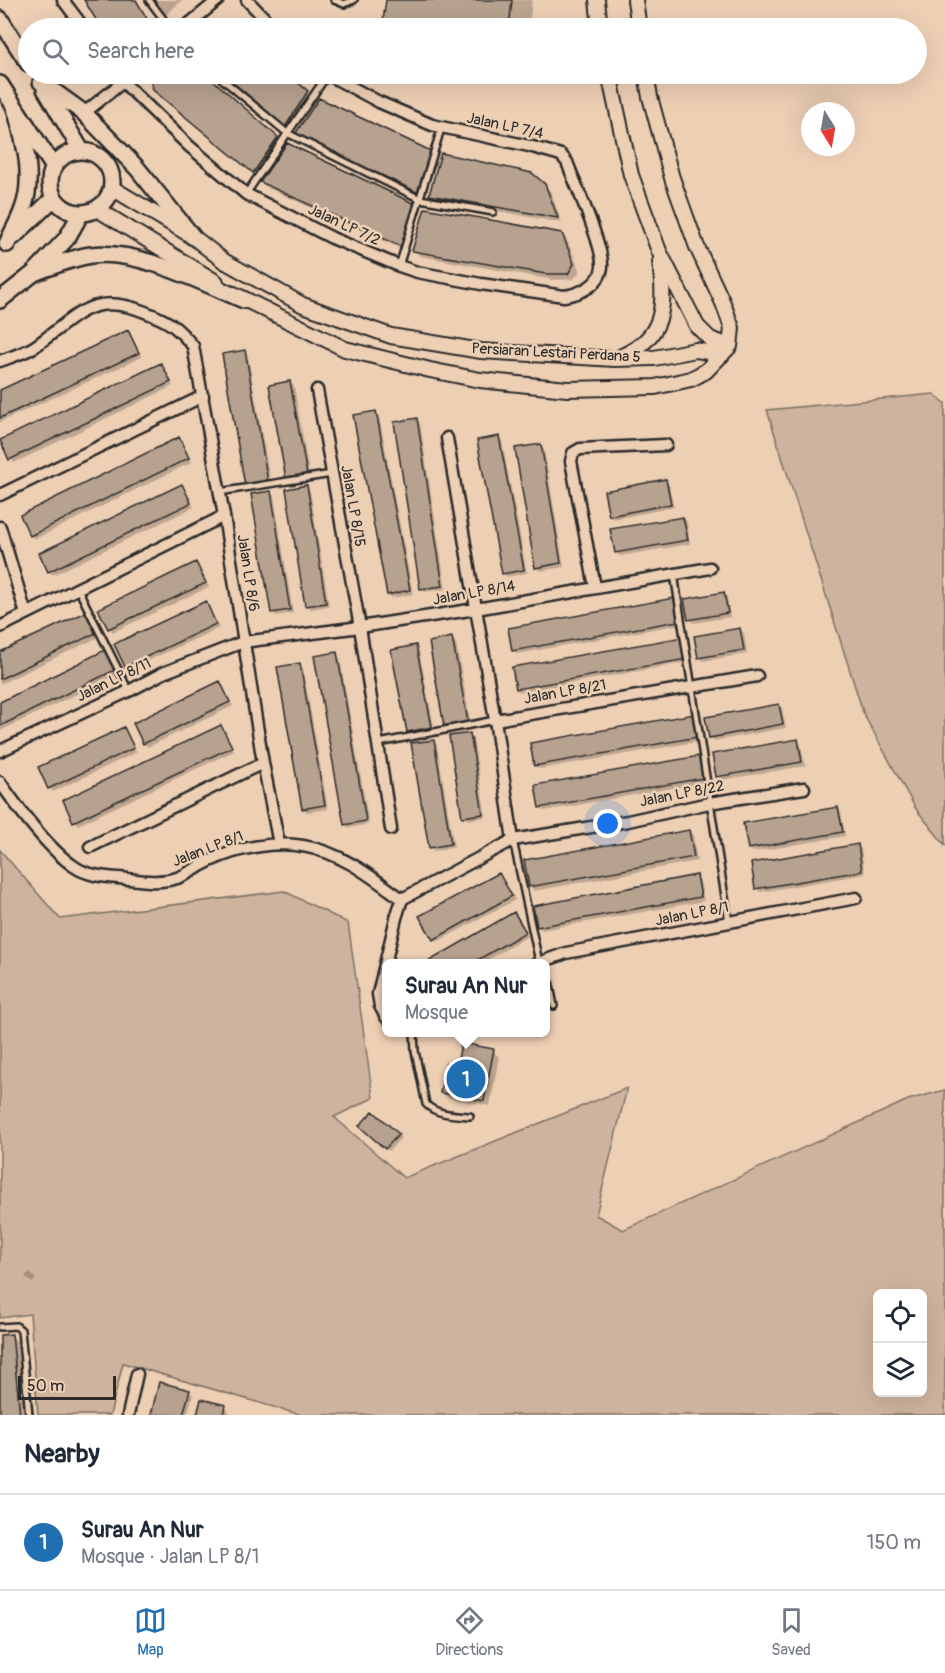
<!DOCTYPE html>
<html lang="en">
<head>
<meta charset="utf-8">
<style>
  :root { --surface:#fff; --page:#f6f6f7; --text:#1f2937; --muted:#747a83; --line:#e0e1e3; --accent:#1f6fb2 }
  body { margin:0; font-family:Pangolin,sans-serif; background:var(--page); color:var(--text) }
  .controls { position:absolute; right:18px; bottom:18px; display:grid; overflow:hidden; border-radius:9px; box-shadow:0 6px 24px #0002 }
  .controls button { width:54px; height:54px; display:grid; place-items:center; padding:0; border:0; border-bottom:2px solid var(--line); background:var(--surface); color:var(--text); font:30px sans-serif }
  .compass { position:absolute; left:801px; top:102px; width:54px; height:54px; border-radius:50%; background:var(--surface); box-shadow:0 6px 24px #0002; rotate:169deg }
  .scale { position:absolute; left:18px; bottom:15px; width:98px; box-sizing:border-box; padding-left:6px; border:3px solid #2b2b2b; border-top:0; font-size:16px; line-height:21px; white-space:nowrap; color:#2b2b2b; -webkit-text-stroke:4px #edcfb4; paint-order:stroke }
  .you { position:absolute; left:608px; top:824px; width:21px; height:21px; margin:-15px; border:4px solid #fff; border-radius:50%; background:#1a73e8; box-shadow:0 0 0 9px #1a73e833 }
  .badge { display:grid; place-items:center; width:39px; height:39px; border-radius:50%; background:var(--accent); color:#fff; font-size:20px; font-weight:700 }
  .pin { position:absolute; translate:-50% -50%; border:3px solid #fff; box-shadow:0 2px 6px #0006 }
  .popup { position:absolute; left:382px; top:959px; width:168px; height:78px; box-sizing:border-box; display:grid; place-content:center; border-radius:9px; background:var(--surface); filter:drop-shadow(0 2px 4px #0005); font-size:20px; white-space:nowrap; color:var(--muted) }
  .popup b { font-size:22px; color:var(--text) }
  .popup::after { content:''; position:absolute; left:50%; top:100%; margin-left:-12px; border:12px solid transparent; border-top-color:var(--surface) }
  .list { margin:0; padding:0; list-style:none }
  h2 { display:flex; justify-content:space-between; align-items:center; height:78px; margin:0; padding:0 24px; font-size:26px }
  h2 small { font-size:20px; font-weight:400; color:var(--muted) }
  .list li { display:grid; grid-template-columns:39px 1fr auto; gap:18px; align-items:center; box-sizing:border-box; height:96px; padding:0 24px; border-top:2px solid var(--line) }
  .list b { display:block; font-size:22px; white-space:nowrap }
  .list p { margin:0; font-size:20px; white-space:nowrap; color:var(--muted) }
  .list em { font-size:20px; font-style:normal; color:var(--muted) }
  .icon { flex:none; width:33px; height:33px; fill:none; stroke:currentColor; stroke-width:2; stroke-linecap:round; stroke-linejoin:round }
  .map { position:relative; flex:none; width:945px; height:1415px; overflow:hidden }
  .search { position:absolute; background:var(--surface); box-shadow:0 6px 24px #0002; left:18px; right:18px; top:18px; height:66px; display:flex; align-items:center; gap:15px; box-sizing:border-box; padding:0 21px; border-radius:33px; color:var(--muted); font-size:22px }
  .sheet { height:174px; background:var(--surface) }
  nav { display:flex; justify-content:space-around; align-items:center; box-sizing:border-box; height:84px; border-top:2px solid var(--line); background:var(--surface); font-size:16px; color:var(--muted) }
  nav a { display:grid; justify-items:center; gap:3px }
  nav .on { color:var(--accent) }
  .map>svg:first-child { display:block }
</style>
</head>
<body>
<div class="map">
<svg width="945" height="1415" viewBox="0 0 945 1415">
  <rect width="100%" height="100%" fill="#edcfb4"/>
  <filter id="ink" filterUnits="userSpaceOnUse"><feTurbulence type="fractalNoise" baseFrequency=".0167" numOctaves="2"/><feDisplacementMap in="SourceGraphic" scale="12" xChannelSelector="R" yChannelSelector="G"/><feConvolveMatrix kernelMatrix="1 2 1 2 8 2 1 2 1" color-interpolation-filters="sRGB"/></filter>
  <g filter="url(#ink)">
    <path fill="#ceb49e" stroke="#7c7064" stroke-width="1.5" fill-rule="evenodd" d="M934 394 945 403V845L916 809 864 715 767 410Z
      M0 850 60 919 284 891 348 923 373 1098 334 1117 404 1178 627 1088 596 1215 623 1230 908 1100 945 1090V1415H301L123 1363 110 1415H38L30 1314 0 1318ZM878 1294H922V1392H878Z"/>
    <path fill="#0003" d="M85 0H136L154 28H103Z
      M152 0H182L165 16Z
      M387 0H532L529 28H384Z
      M159 74H204L283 144 260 178 161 96 153 79Z
      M224 74H286L313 99 292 132Z
      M495 74H523V77Z
      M297 134 432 153 438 159 425 197 303 140Z
      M262 182 414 205 420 211 408 252 268 188Z
      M544 185 551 192 562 223 437 200 431 194Z
      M561 234 567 240 580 271 574 279 553 280 420 256 414 250Z
      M128 332 142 357 0 422V392Z
      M244 352 248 356 271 485H247Z
      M161 365 173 386 14 463 11 459Z
      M290 382 294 386 310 479 291 482Z
      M376 412 379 416 413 594 392 598 388 594Z
      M416 420 420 423 446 589 425 592 421 589Z
      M499 437 502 441 527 573 507 577 503 573Z
      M178 439 192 462 35 539 31 535Z
      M540 446 544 449 564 567 540 571 536 567Z
      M666 481 669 485 674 507 614 519 611 515Z
      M181 486 194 507 53 575 49 571Z
      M307 487 310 491 329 606 311 609 307 606Z
      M270 492 274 496 293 613 276 616 272 612Z
      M683 518 687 522 690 544 620 556 616 553Z
      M196 564 209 587 113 632 109 628Z
      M723 593 727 597 730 617 694 623 690 620Z
      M673 600 677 604 681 624 517 654 513 650Z
      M206 603 219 628 130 669 126 666Z
      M85 613 99 637 0 684V654Z
      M740 630 744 633 747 654 703 661 699 657Z
      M452 639 456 643 471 725 449 729 445 725Z
      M682 639 689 662 521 692 517 689Z
      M415 647 419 651 435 731 412 735 408 731Z
      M105 652 118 674 0 731V704Z
      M336 654 340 658 369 824 349 828 345 825Z
      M299 665 303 668 328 809 307 812 303 808Z
      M219 683 233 706 148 747 144 743 135 724Z
      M779 705 782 709 786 728 714 741 710 737Z
      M694 716 701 741 540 769 536 766Z
      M221 727 234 751 78 825 75 821Z
      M123 728 137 752 53 792 49 788Z
      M469 734 473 738 486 817 468 820 464 816Z
      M433 741 437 745 454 847 434 851 430 847Z
      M797 741 801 745 805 766 722 780 718 776Z
      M699 758 703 761 706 782 544 811 541 807Z
      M837 808 841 812 845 836 753 852 749 848Z
      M689 831 693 835 697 861 534 891 531 887 526 861Z
      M857 846 861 849 865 874 760 892 757 888Z
      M499 875 515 900 437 942 434 939Z
      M696 877 700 881 704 901 542 930 538 927Z
      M514 914 528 936 481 964H427Z
      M493 1051 499 1057 490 1106 448 1098 442 1092 458 1067Z
      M373 1113 401 1138 389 1151 361 1126Z
      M29 1272 36 1279 32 1283 25 1277Z
      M12 1336 20 1344 26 1415H0V1337Z
      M189 1392 193 1395 187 1415H152Z
      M225 1407 229 1411 228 1415H198Z"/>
    <path fill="#b7a18f" stroke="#2b2b2b" stroke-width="1.5" d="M84 0H136L149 22 141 28H101Z
      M386 0H512L509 28H382Z
      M214 24 234 25 239 28H209Z
      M157 74H206L278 137 253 173 153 90 151 79Z
      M223 74H288L308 91 285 127Z
      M319 98 433 152 419 193 295 134Z
      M287 143 415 204 402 247 260 182Z
      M441 153 532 173 545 184 558 218 429 195Z
      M425 208 562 233 574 264 568 274H546L412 251Z
      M128 330 139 353 0 418V390Z
      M245 350 268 482 245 486 222 354Z
      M161 363 171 382 9 460 0 440Z
      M290 381 307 475 286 479 269 385Z
      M376 411 410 590 387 595 353 415Z
      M417 418 443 586 420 589 394 422Z
      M499 436 524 570 502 574 477 440Z
      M179 437 189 458 30 536 20 515Z
      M541 444 561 563 535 568 515 448Z
      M666 479 671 504 609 516 604 491Z
      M182 484 191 503 48 572 39 553Z
      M307 485 326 603 305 606 286 489Z
      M271 491 290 610 271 613 251 494Z
      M683 517 688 540 615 553 610 529Z
      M196 562 206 583 108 629 98 609Z
      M724 592 728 613 688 620 684 599Z
      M674 598 678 621 512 651 508 628Z
      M206 601 216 624 125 667 114 644Z
      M86 612 96 633 0 679V652Z
      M740 628 744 650 698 658 694 636Z
      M452 637 468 722 444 726 429 642Z
      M683 637 687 659 516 689 512 667Z
      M416 645 432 727 407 732 391 650Z
      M105 650 115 670 0 726V702Z
      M337 652 366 821 344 825 314 656Z
      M300 663 325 805 302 809 277 667Z
      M220 681 230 702 143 744 133 723Z
      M779 704 783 724 709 738 705 717Z
      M694 714 698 737 534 766 530 743Z
      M221 725 232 747 73 822 63 800Z
      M124 727 134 748 48 789 38 767Z
      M470 733 483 814 462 817 449 736Z
      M798 739 802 762 716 777 712 754Z
      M434 740 451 844 429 848 411 743Z
      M699 756 703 778 539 808 535 785Z
      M838 807 843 832 748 849 743 823Z
      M689 830 694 857 529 887 524 860Z
      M858 844 862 871 755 889 751 863Z
      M499 873 512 896 433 940 419 916Z
      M697 875 701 897 537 927 533 906Z
      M514 912 526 932 471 964H424Z
      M461 1043 494 1049 484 1101 440 1093 446 1063 457 1065Z
      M373 1111 399 1134 385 1149 359 1126Z
      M12 1334 20 1415H0V1335Z
      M159 1382 190 1390 183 1415H151Z
      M201 1399 226 1405 224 1415H197Z"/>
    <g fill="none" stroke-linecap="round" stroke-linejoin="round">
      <defs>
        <path id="service" d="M149 0 170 28
          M334 0 344 4 354 0
          M216 74 287 133 420 199 493 212
          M546 77 566 74
          M246 194 328 74
          M399 266 441 129
          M219 492 332 474
          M674 574 729 922
          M78 589 129 691
          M379 743 495 720
          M513 840 539 962
          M545 960 554 1006
          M414 1032 415 1051 426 1104C436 1115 456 1115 470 1116
          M0 1327 16 1326 21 1330 29 1415"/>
        <path id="minor" d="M63 0 84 28
          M247 0 274 28
          M184 28 218 0
          M116 74 123 82 189 146 246 194 332 238 399 266 417 272 481 284 564 296C580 294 600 285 602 267 604 247 575 184 567 162L561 155 529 146 432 125 379 102 327 74
          M84 113 133 74
          M0 361C11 357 24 353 34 347 75 319 89 290 145 312 169 321 176 326 193 346L224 516
          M317 390 360 627 391 829
          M447 438 495 720 513 840
          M0 495 203 396
          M0 527 26 614
          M595 587 571 461 573 453 580 449 666 445
          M0 627 224 516 263 763 279 844
          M495 720 757 676
          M0 751 129 691 163 673 243 642 360 627 476 609 710 568
          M0 782C17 807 50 851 75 867 89 877 111 877 128 879 145 881 161 883 177 878 189 874 199 866 210 861 237 848 273 841 303 846 341 852 372 877 402 899L396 918 378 994 380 1006 386 1017
          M90 847 263 763
          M402 899 513 840 628 821 709 803 804 788
          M536 964 566 953 856 898
          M128 1415 137 1374"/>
        <path id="tertiary" d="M597 0 600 28
          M635 0 639 28
          M609 74 631 175 659 251 697 326 710 339 730 346
          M112 188 192 236 224 261 303 305 391 336 481 351 615 359 654 358 696 350 722 355
          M97 209 216 282
          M234 294 345 349 430 370 480 380 567 389 655 387 691 379 706 371 730 346 732 328 723 303 697 247 672 178 650 97 646 74
          M622 356C666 337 665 304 660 262"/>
        <path id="secondary" d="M0 19 28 63
          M41 82 84 113 137 168 192 236
          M0 84 53 166
          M45 89 81 150
          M50 182a31 31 0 1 1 62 0a31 31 0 1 1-62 0Z
          M13 237 54 198
          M7 244C12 232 19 221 23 209 35 176 24 140 15 108
          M34 273C53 266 71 258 91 255 138 249 201 282 244 300
          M0 300 34 273 67 238 81 213"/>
      </defs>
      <use href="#service" stroke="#2b2b2b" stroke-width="10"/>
      <use href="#minor" stroke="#2b2b2b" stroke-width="15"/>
      <use href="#tertiary" stroke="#2b2b2b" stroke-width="18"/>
      <use href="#secondary" stroke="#2b2b2b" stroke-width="20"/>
      <use href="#service" stroke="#edcfb4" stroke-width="5"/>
      <use href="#minor" stroke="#edcfb4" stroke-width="10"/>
      <use href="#tertiary" stroke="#edcfb4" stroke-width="14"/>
      <use href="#secondary" stroke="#edcfb4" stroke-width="15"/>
    </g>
  </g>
  <g text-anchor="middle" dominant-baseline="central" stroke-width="5" stroke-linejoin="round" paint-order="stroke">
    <g font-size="15" fill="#2b2b2b" stroke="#edcfb4">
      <text transform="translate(505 126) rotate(12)">Jalan LP 7/4</text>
      <text transform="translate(344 225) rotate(25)">Jalan LP 7/2</text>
      <text transform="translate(556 353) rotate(3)">Persiaran Lestari Perdana 5</text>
      <text transform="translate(353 506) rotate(80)">Jalan LP 8/15</text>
      <text transform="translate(248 573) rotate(81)">Jalan LP 8/6</text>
      <text transform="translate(474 593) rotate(-10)">Jalan LP 8/14</text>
      <text transform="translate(114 680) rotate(-26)">Jalan LP 8/11</text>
      <text transform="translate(565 692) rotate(-10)">Jalan LP 8/21</text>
      <text transform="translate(682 794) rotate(-11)">Jalan LP 8/22</text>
      <text transform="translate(208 849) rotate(-21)">Jalan LP 8/1</text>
      <text transform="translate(692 914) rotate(-11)">Jalan LP 8/1</text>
    </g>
  </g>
</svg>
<div class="controls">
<button><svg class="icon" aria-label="locate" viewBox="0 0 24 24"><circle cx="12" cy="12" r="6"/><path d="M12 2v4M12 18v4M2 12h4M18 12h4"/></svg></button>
<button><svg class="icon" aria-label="layers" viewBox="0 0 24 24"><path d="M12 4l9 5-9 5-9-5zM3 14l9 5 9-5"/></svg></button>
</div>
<svg class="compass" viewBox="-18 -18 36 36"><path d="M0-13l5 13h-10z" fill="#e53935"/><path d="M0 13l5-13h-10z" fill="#747a83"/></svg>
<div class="scale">50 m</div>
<div class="you"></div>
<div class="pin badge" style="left:466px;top:1079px">1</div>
<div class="popup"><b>Surau An Nur</b>Mosque</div>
<div class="search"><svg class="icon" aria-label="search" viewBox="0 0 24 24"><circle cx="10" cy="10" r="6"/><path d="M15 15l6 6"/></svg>Search here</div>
</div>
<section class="sheet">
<h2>Nearby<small></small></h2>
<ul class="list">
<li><span class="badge">1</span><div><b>Surau An Nur</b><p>Mosque · Jalan LP 8/1</p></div><em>150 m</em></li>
</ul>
</section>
<nav>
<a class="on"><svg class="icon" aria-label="map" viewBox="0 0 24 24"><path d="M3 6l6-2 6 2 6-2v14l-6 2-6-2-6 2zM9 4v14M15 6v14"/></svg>Map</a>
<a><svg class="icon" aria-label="directions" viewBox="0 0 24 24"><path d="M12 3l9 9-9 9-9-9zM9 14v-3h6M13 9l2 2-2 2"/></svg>Directions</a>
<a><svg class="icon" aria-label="saved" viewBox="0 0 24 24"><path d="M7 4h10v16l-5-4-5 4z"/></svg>Saved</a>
</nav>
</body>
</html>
